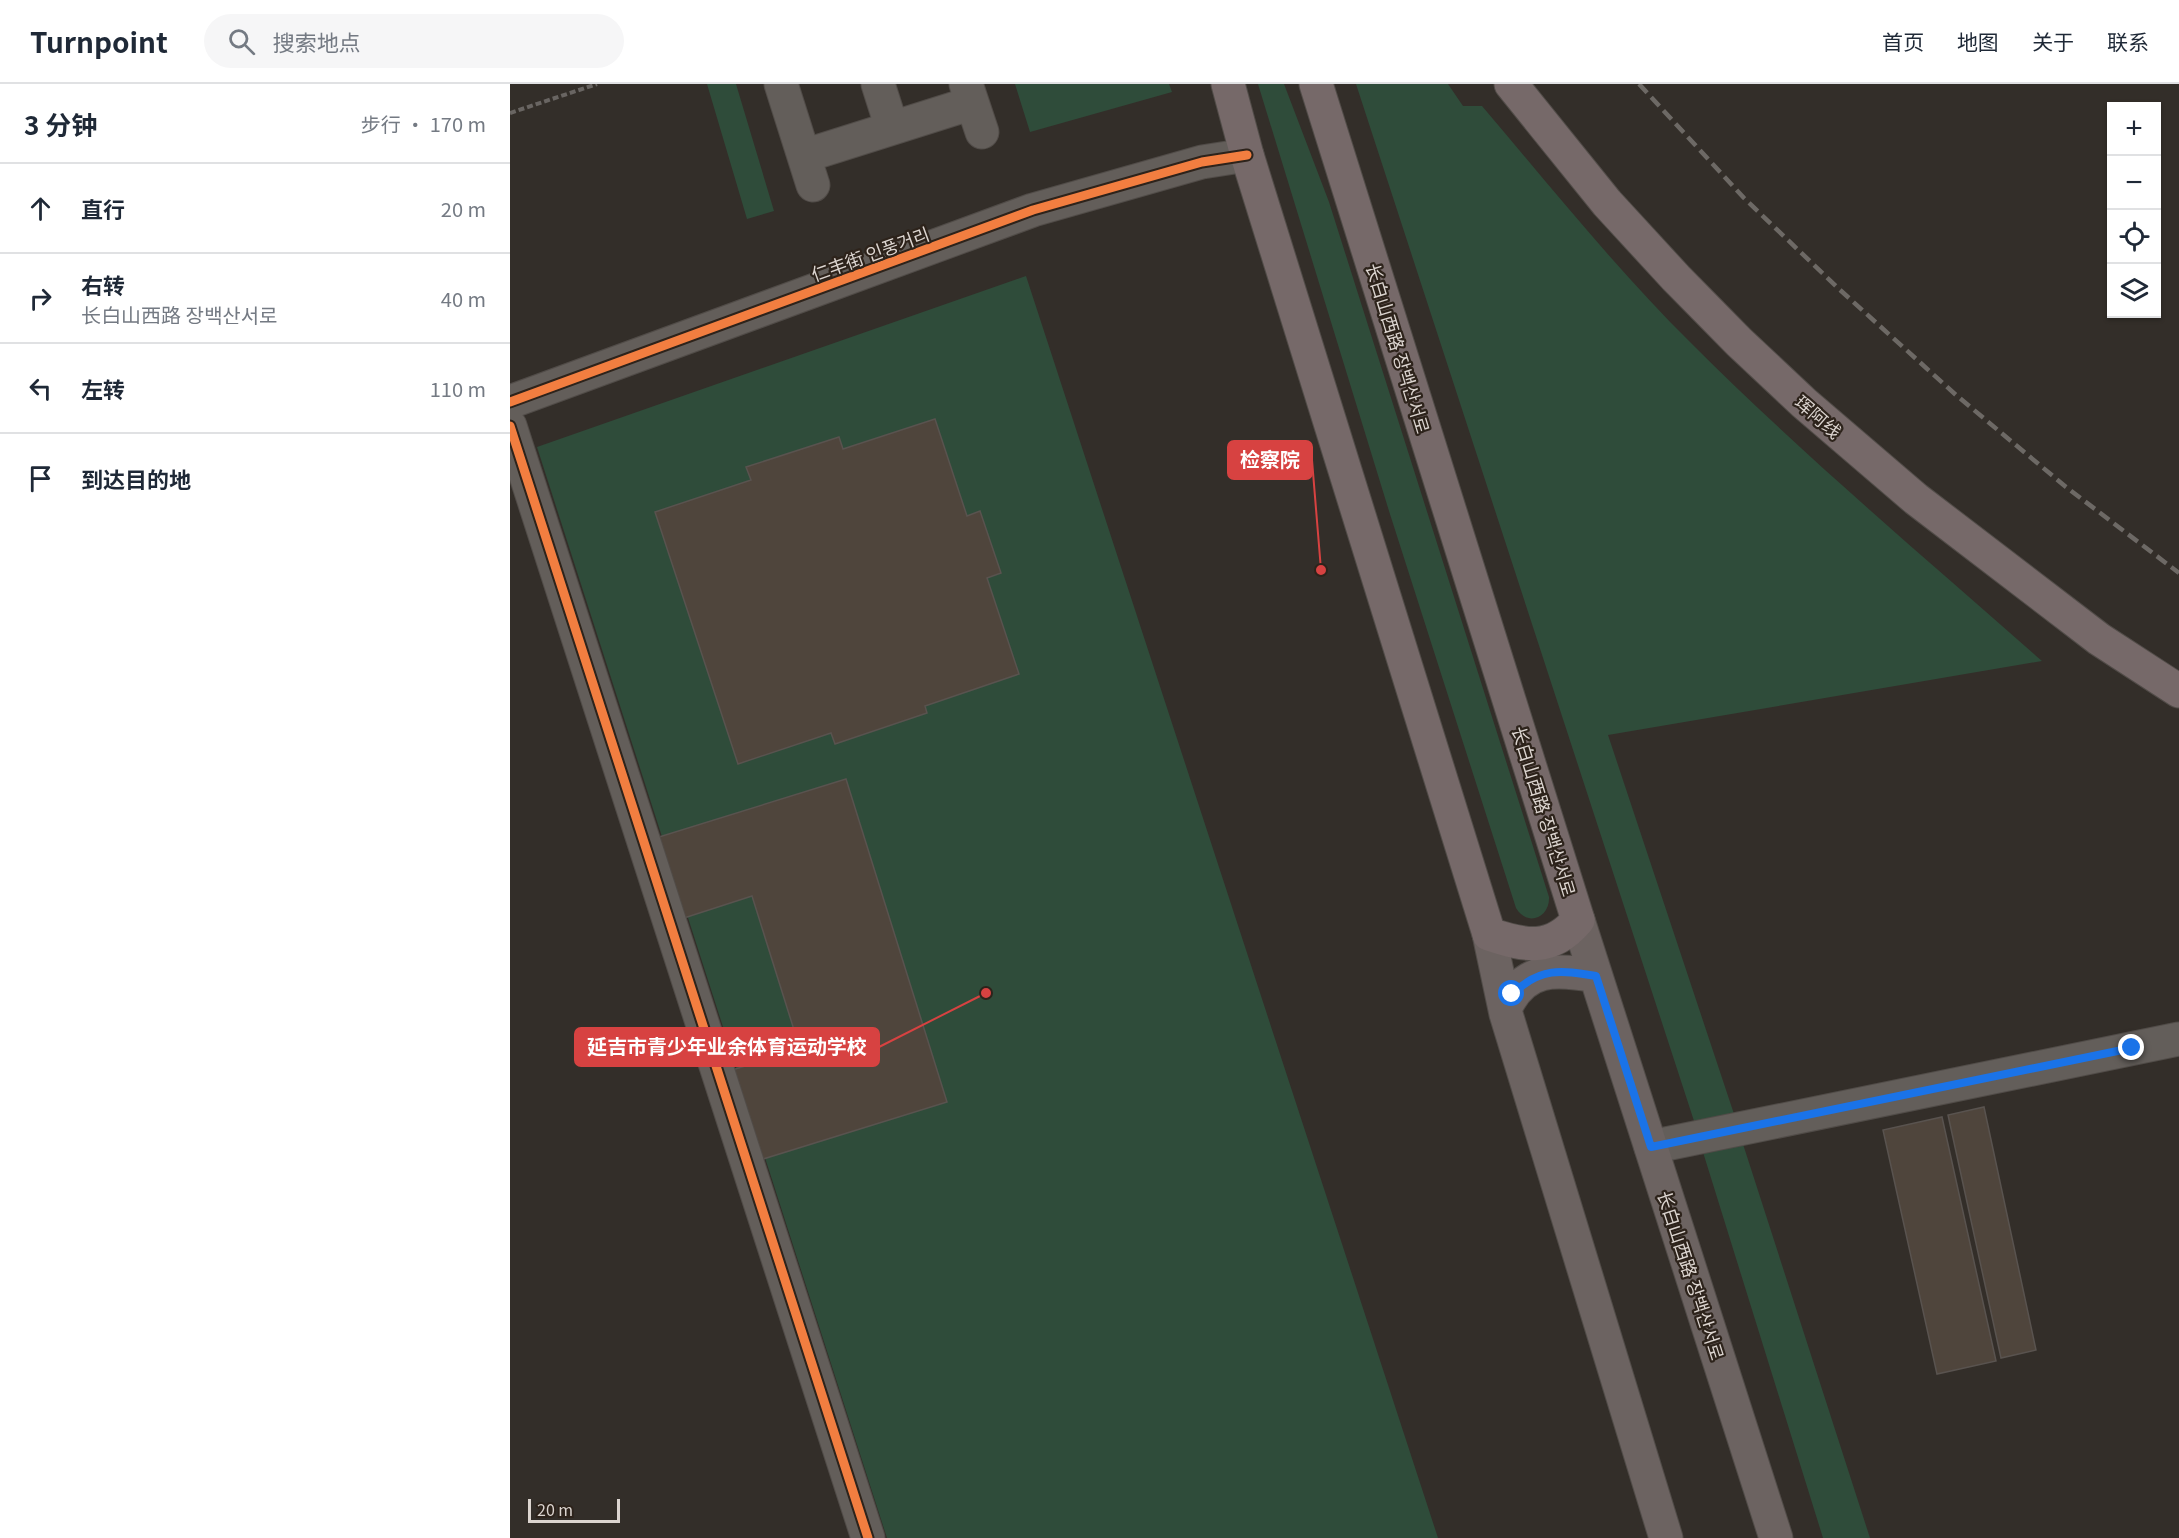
<!DOCTYPE html>
<html lang="zh">
<head>
<meta charset="utf-8">
<style>
  :root { --surface:#fff; --page:#f6f6f7; --text:#1f2937; --muted:#747a83; --line:#e0e1e3 }
  body { margin:0; font-family:Georgia,"Noto Sans SC","Noto Sans KR",serif; background:var(--page); color:var(--text) }
  .controls { position:absolute; right:18px; top:18px; display:grid; overflow:hidden; border-radius:0px; box-shadow:0 2px 4px #0004 }
  .controls button { width:54px; height:54px; display:grid; place-items:center; padding:0; border:0; border-bottom:2px solid var(--line); background:var(--surface); color:var(--text); font:30px sans-serif }
  .scale { position:absolute; left:18px; bottom:15px; width:92px; box-sizing:border-box; padding-left:6px; border:3px solid #dcd5d0; border-top:0; font-size:16px; line-height:21px; white-space:nowrap; color:#dcd5d0; -webkit-text-stroke:4px #2d231b; paint-order:stroke }
  .stop { position:absolute; width:18px; height:18px; margin:-14px; border:4px solid #1a73e8; border-radius:50%; background:#fff }
  .stop.end { background:#1a73e8; border-color:#fff; box-shadow:0 2px 6px #0008 }
  .list { margin:0; padding:0; list-style:none }
  h2 { display:flex; justify-content:space-between; align-items:center; height:78px; margin:0; padding:0 24px; font-size:26px }
  h2 small { font-size:20px; font-weight:400; color:var(--muted) }
  .list li { display:grid; grid-template-columns:39px 1fr auto; gap:18px; align-items:center; box-sizing:border-box; height:90px; padding:0 24px; border-top:2px solid var(--line) }
  .list b { display:block; font-size:22px; white-space:nowrap }
  .list p { margin:0; font-size:20px; white-space:nowrap; color:var(--muted) }
  .list em { font-size:20px; font-style:normal; color:var(--muted) }
  .icon { flex:none; width:33px; height:33px; fill:none; stroke:currentColor; stroke-width:2; stroke-linecap:round; stroke-linejoin:round }
  .map { position:relative; flex:none; width:1669px; height:1454px; overflow:hidden }
  header { display:flex; align-items:center; gap:36px; box-sizing:border-box; height:84px; padding:0 30px; background:var(--surface); border-bottom:2px solid var(--line) }
  header strong { font-size:28px }
  nav { display:flex; gap:33px; margin-inline-start:auto; font-size:21px }
  .search { width:420px; height:54px; background:var(--page); display:flex; align-items:center; gap:15px; box-sizing:border-box; padding:0 21px; border-radius:33px; color:var(--muted); font-size:22px }
  main { display:flex }
  aside { flex:1; background:var(--surface) }
  .map>svg:first-child { display:block }
</style>
</head>
<body>
<header>
<strong>Turnpoint</strong>
<div class="search"><svg class="icon" aria-label="search" viewBox="0 0 24 24"><circle cx="10" cy="10" r="6"/><path d="M15 15l6 6"/></svg>搜索地点</div>
<nav><a>首页</a><a>地图</a><a>关于</a><a>联系</a></nav>
</header>
<main>
<aside>
<h2>3 分钟<small>步行 · 170 m</small></h2>
<ul class="list">
<li><svg class="icon" aria-label="ahead" viewBox="0 0 24 24"><path d="M12 20V5M6 11l6-6 6 6"/></svg><div><b>直行</b></div><em>20 m</em></li>
<li><svg class="icon" aria-label="right" viewBox="0 0 24 24"><path d="M7 20v-9h11M14 6l5 5-5 5"/></svg><div><b>右转</b><p>长白山西路 장백산서로</p></div><em>40 m</em></li>
<li><svg class="icon" aria-label="left" viewBox="0 0 24 24"><path d="M17 20v-9H6M10 6l-5 5 5 5"/></svg><div><b>左转</b></div><em>110 m</em></li>
<li><svg class="icon" aria-label="arrive" viewBox="0 0 24 24"><path d="M6 21V4h12l-3 4 3 4H6"/></svg><div><b>到达目的地</b></div></li>
</ul>
</aside>
<div class="map">
<svg width="1669" height="1454" viewBox="0 0 1669 1454">
  <rect width="100%" height="100%" fill="#332e29"/>
  <path fill="#2f4c3a" d="M197 0H226L264 127 237 135Z
    M505 0H659L662 8 520 48Z
    M748 0H774L819 118 1039 813C1040 834 1017 843 1006 824L879 427Z
    M846 0H938L953 22H972C1040 102 1107 186 1182 260 1293 371 1414 473 1532 577L1098 651 1225 1033 1185 1040Z
    M516 192 928 1454H377L27 363Z
    M1232 1057 1360 1454H1313L1192 1065Z"/>
  <path fill="#4f453c" stroke="#59534f" stroke-width="1.5" d="M425 335 457 432 470 427 491 489 477 494 509 590 415 622 417 629 325 660 321 649 228 680 145 428 241 396 236 383 329 353 333 365Z
    M336 695 437 1018 250 1076 222 986 290 965 242 812 174 834 149 753Z
    M1474 1023 1526 1266 1491 1274 1438 1031Z
    M1432 1033 1486 1277 1427 1290 1373 1046Z"/>
  <g fill="none" stroke-linecap="round" stroke-linejoin="round">
    <defs>
      <path id="minor" d="M271 0 303 101
        M368 0 382 44
        M456 0 472 48
        M294 72 462 19
        M0 318 523 126 692 78 737 71
        M0 342 358 1454
        M1141 1063 1669 955"/>
      <path id="major" d="M1068 836 1266 1454
        M979 850 996 930 1156 1454
        M995 925C1014 882 1046 885 1086 892"/>
      <path id="highway" d="M718 0 737 71 979 850C1015 862 1041 868 1068 836L806 0
        M1001 0 1097 119 1166 194 1229 258 1294 319 1406 415 1589 555 1669 607"/>
    </defs>
    <use href="#minor" stroke="#514c48" stroke-width="35"/>
    <use href="#major" stroke="#514c48" stroke-width="35"/>
    <use href="#highway" stroke="#514c48" stroke-width="35"/>
    <path stroke="#696562" stroke-width="4" stroke-dasharray="6 3" stroke-linecap="butt" d="M0 29 87 0"/>
    <use href="#minor" stroke="#635e5a" stroke-width="33"/>
    <use href="#major" stroke="#6c6361" stroke-width="33"/>
    <use href="#highway" stroke="#766969" stroke-width="33"/>
    <path stroke="#6d6965" stroke-width="4.5" stroke-dasharray="12 6" stroke-linecap="butt" d="M1129 0 1234 114 1329 205 1446 311 1556 403 1669 489"/>
    <defs>
      <path id="cycleway" d="M0 318 523 126 692 78 737 71
        M0 342 358 1454"/>
    </defs>
    <use href="#cycleway" stroke="#2d231b" stroke-width="13"/>
    <use href="#cycleway" stroke="#f27e40" stroke-width="9"/>
  </g>
  <g fill="none" stroke-linecap="round" stroke-linejoin="round">
    <path stroke="#1a73e8" stroke-width="8" d="M1002 910C1031 883 1050 886 1086 892L1141 1063 1622 964"/>
  </g>
  <g text-anchor="middle" dominant-baseline="central" stroke-width="4.5" stroke-linejoin="round" paint-order="stroke">
    <g font-size="18" fill="#dcd5d0" stroke="#2d231b">
      <text transform="translate(360 169) rotate(-20)">仁丰街 인풍거리</text>
      <text transform="translate(889 264) rotate(73)">长白山西路 장백산서로</text>
      <text transform="translate(1309 332) rotate(41)">珲阿线</text>
      <text transform="translate(1035 727) rotate(73)">长白山西路 장백산서로</text>
      <text transform="translate(1182 1191) rotate(72)">长白山西路 장백산서로</text>
    </g>
  </g>
  <path fill="none" stroke="#d74241" stroke-width="2" d="M811 486L802 376M476 909L369 963"/>
  <g fill="#d74241" stroke="#2d231b" stroke-width="2">
    <circle cx="811" cy="486" r="6"/>
    <circle cx="476" cy="909" r="6"/>
  </g>
  <g fill="#d74241" stroke="#d74241" stroke-width="2">
    <rect x="718" y="357" width="84" height="38" rx="6"/>
    <rect x="65" y="944" width="304" height="38" rx="6"/>
  </g>
  <g font-size="20" text-anchor="middle" font-weight="bold" fill="#fff">
    <text x="760" y="383">检察院</text>
    <text x="217" y="970">延吉市青少年业余体育运动学校</text>
  </g>
</svg>
<div class="controls">
<button>+</button>
<button>−</button>
<button><svg class="icon" aria-label="locate" viewBox="0 0 24 24"><circle cx="12" cy="12" r="6"/><path d="M12 2v4M12 18v4M2 12h4M18 12h4"/></svg></button>
<button><svg class="icon" aria-label="layers" viewBox="0 0 24 24"><path d="M12 4l9 5-9 5-9-5zM3 14l9 5 9-5"/></svg></button>
</div>
<div class="scale">20 m</div>
<div class="stop" style="left:1002px;top:910px"></div>
<div class="stop end" style="left:1622px;top:964px"></div>
</div>
</main>
</body>
</html>
